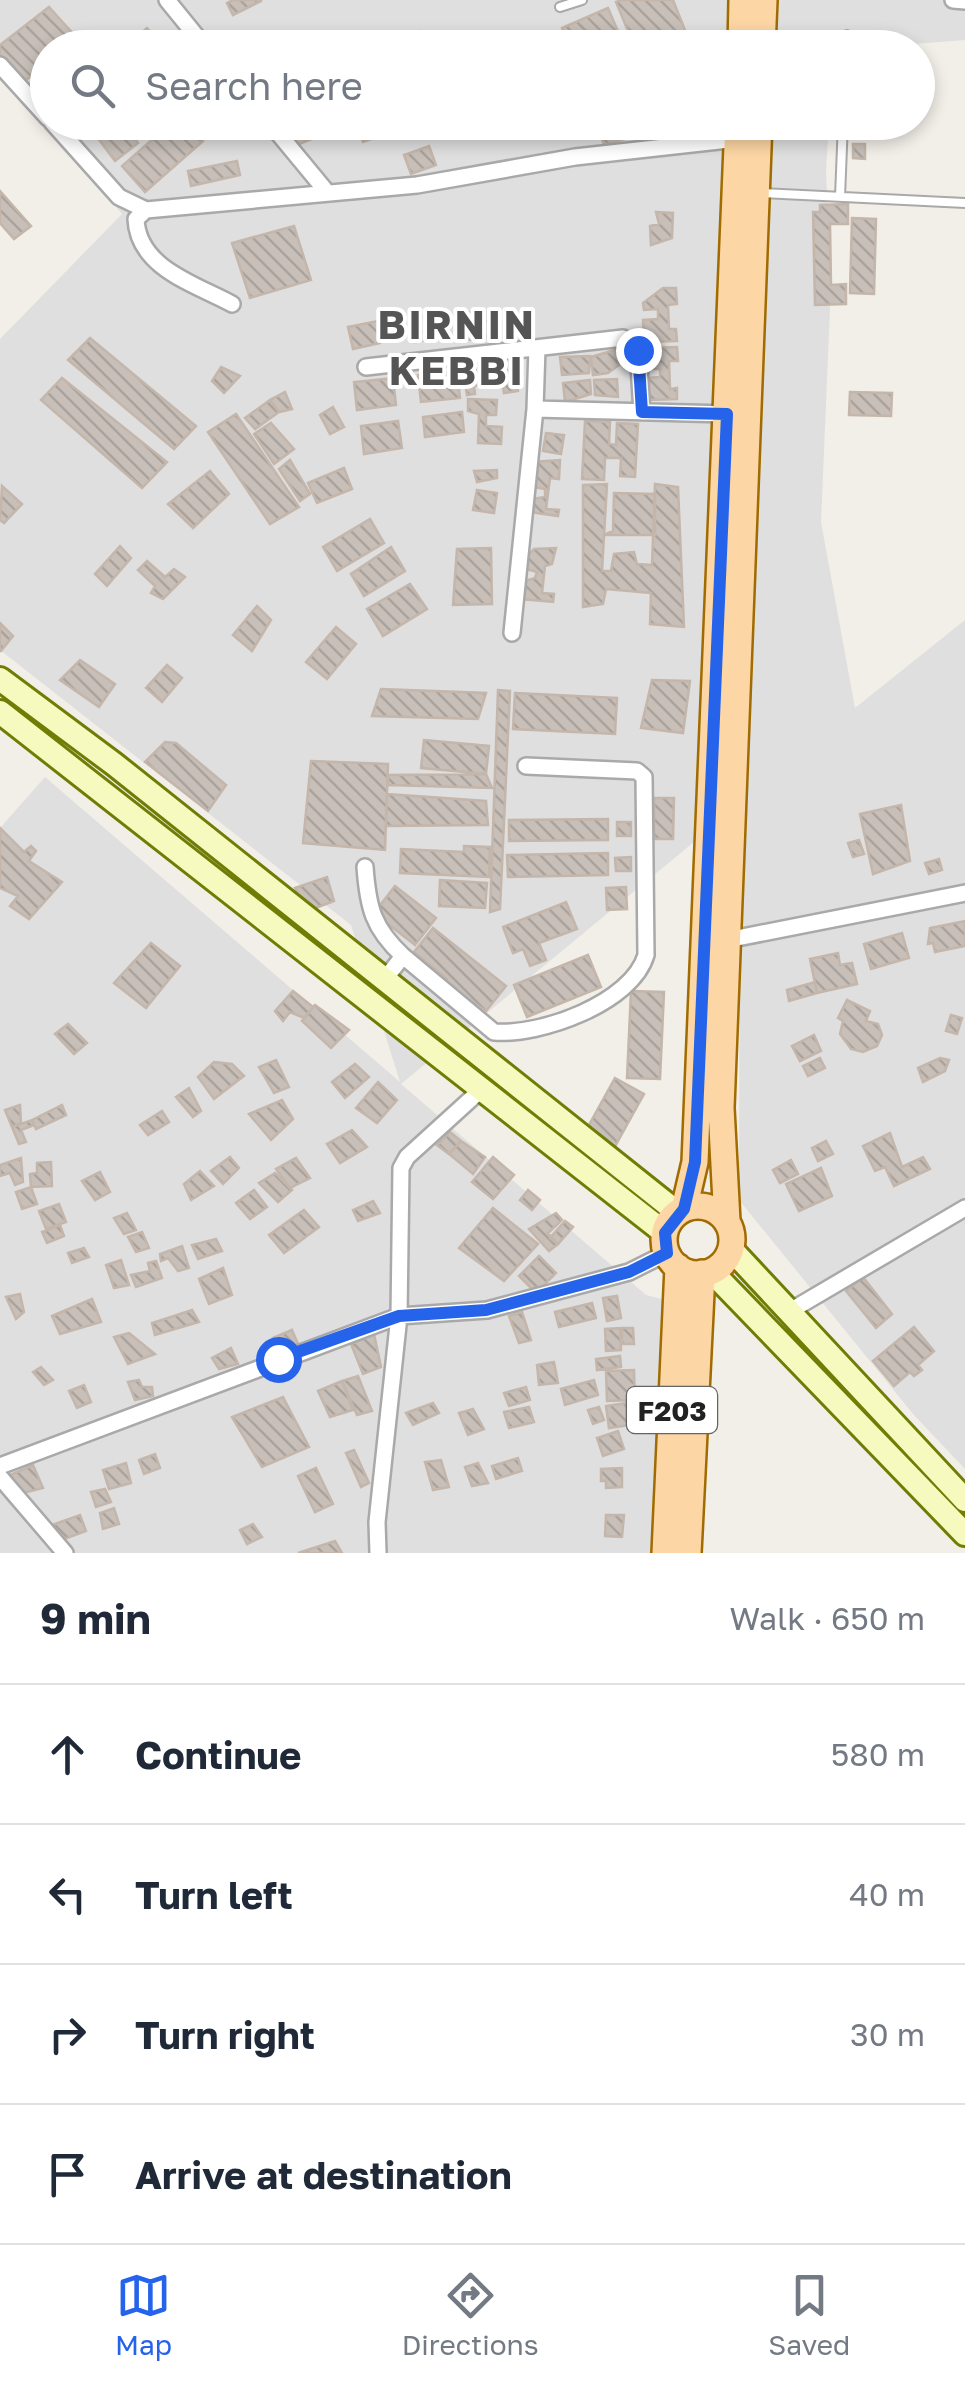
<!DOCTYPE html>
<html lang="en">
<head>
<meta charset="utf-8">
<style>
  :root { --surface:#fff; --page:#f2f2f3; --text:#1f2937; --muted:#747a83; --line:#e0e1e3; --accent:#2563eb }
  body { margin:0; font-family:"Golos Text",sans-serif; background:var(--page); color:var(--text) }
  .stop { position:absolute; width:30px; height:30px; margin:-22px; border:8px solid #2563eb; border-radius:50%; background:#fff }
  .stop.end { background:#2563eb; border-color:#fff; box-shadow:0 2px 10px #0008 }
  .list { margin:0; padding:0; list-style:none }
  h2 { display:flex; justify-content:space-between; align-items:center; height:130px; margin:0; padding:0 40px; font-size:42px }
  h2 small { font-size:32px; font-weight:400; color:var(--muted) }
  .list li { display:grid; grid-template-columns:65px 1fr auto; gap:30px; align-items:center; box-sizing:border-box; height:140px; padding:0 40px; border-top:2px solid var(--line) }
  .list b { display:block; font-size:38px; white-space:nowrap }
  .list em { font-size:32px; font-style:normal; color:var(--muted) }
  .icon { flex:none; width:55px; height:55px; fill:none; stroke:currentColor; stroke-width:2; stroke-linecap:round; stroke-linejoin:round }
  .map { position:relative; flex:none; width:965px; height:1553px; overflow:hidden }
  .search { position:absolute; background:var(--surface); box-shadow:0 5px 15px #0003; left:30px; right:30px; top:30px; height:110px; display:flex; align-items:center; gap:25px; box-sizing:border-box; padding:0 35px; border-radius:55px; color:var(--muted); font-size:38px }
  .sheet { height:690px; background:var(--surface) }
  nav { display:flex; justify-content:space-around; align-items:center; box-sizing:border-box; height:140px; border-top:2px solid var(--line); background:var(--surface); font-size:28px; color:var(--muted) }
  nav a { display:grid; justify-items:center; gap:5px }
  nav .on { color:var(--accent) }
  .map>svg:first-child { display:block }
</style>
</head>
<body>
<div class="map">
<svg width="965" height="1553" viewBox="0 0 965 1553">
  <defs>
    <pattern id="building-back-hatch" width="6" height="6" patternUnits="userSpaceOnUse" patternTransform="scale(2.5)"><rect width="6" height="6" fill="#c7bfb8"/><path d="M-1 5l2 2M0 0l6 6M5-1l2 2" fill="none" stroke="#aba49e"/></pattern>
  </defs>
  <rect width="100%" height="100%" fill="#f2efe9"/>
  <path fill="#e0dfdf" d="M0 0H965V40L875 47 48 48V122L829 123 826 171 831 285 821 522 855 708 965 620V1469L913 1414 739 1200 740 804 401 1084 646 1295 687 1305 675 1553H0V828L45 777 400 1082 351 925 0 650V339L122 214 0 69Z"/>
  <path fill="url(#building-back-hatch)" stroke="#c4b6ab" stroke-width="2.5" d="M233 0H261V1L233 15 227 3Z
    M621 0H673L687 35 658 48H635L616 2Z
    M49 7 76 37 64 48H48V62L19 86 0 65V45Z
    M608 8 620 36 594 48H570L562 28Z
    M147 28 165 48 128 45Z
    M420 31 426 46 436 43 438 48H395L393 41Z
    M99 122H123L138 143 115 161 91 129Z
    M172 122H187L203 141 145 192 122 166Z
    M316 122H334L337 129 297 145 292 133Z
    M356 122H378L383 135 363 142Z
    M612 122H658L660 129 604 145 598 126Z
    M853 144H865V159L853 158Z
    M429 146 436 165 411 174 404 155Z
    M237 161 240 175 191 186 188 171Z
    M0 191 31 226 14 239 0 223Z
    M848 204V224H830L831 285 846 284V304L815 305 813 212H820V205Z
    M656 212 673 213 672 238 651 245 650 226 659 224Z
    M852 218 876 219 874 294 850 293Z
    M294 226 311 280 250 298 232 243Z
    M663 288H676L677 304 668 305 669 329H676L677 341 644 342 643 320 658 319V309L644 310 643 303Z
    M496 311 511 337 467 340 465 313Z
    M440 312 445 337 415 342 411 316Z
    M378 321 380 343 353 349 348 327Z
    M90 338 196 426 174 449 68 360Z
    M677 347 678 361H669L670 389 677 388V399L649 400 648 378 660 377V369H647V348Z
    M618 349 619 365 608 373 593 375 591 357Z
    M590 356 589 373 562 375 560 357Z
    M514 360 518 391 504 393 502 382 474 386 475 394 467 395 462 366 481 364 482 375 496 373 494 363Z
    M221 367 240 376 224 393 212 381Z
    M457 371 460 398 421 402 418 375Z
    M62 378 167 462 142 488 41 400Z
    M393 378 396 405 357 410 354 382Z
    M617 379 618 397 595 395 594 380Z
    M590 380 591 394 565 402 563 383Z
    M285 392 292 409 279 412 270 400Z
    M850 392 892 393 891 416 849 415Z
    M468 399 497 400 496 415H486V426L502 427 501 444 478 443 479 414 468 411Z
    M270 400 279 412 255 429 245 418Z
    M333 407 344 427 330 434 320 415Z
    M462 412 464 432 425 437 423 417Z
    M236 414 299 507 270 524 208 432Z
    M398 421 402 448 364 454 361 426Z
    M585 421 610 422 609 444 616 445 617 423 638 424 635 477 620 476 621 458H605L604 480 582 479Z
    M271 423 294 449 274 464 254 434Z
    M546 433 564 435 561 454 543 451Z
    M290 460 310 494 300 501 279 469Z
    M560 460 559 479 550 478 546 509 559 510 558 516 529 512 531 499 545 497V489L527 486 531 462Z
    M344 468 352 489 317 503 308 483Z
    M497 470V478L477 482 474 471Z
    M210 471 229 494 193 528 168 504Z
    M607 484 602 571H611L614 554 634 552 637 564 652 565 655 484 678 487 684 627 650 624 651 593 606 589 603 604 583 607V485Z
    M2 486 22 504 4 523 0 520Z
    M477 490 497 493 494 513 473 510Z
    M614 493 655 494V535H604L613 531Z
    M370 519 384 543 337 571 323 547Z
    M120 546 131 558 107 586 95 574Z
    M391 547 405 571 364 596 351 574Z
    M491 548 492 604 453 605 457 549Z
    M556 548 552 564 545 566 542 593 554 594 553 602 521 599 522 582 535 578 537 572 523 568 525 559 534 549Z
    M147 561 165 577 174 569 185 577 163 599 151 593 155 586 138 570Z
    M410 584 427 609 383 636 367 609Z
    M257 606 271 620 252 651 233 635Z
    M0 623 13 636 1 651 0 650Z
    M336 627 356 644 327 679 306 662Z
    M80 660 115 684 99 707 60 680Z
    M167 665 182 678 162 702 146 688Z
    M652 680 690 681 683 733 641 728Z
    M381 689 486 693 478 719 372 716Z
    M498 690 510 691 500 909 490 912Z
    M515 693 617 698 615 734 513 729Z
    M424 740 489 746 486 774 421 768Z
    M165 742 176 743 226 785 208 811 145 762Z
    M311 761 388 764 385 850 303 843Z
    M486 774 492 788 388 785V775Z
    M387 794 486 801 488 825 386 826Z
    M654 798H674L673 839H654Z
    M901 805 910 861 873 874 860 814Z
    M608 819V840L509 841V820Z
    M617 822H631V836H617Z
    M0 828 24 852 31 846 36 851 29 861 62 882 29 919 10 906 18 896 0 888Z
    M859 840 864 854 853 857 848 843Z
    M464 846 490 847 489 877 400 873 401 849 464 852Z
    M608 853V875L508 877 507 855Z
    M631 857V871H616L615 858Z
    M939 859 942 870 929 874 925 863Z
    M327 877 334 901 308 911 295 888Z
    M440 880 487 883 485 908 439 906Z
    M395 886 436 918 415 945 374 913Z
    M626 887 627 909 607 910 606 888Z
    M566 902 577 929 539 943 546 960 530 966 523 949 513 953 503 927Z
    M965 921V946L935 952 933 943 928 944 930 928Z
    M433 928 506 986 486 1011 444 983 447 979 414 952Z
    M902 933 909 958 871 969 864 944Z
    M151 943 180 966 146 1008 114 983Z
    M838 953 840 965 852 963 857 984 817 993 810 959Z
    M588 955 601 987 527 1017 514 985Z
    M815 982 817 993 789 1001 787 990Z
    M293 991 313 1007 304 1018 290 1012 283 1021 275 1011Z
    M631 991 664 992 660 1079 627 1078Z
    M847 1000 870 1011 866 1021 878 1024 882 1035 877 1046 863 1052 851 1049 840 1034 843 1021 838 1018Z
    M315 1005 349 1030 331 1048 302 1021Z
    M951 1015 962 1018 957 1034 946 1031Z
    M68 1024 87 1043 74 1054 55 1034Z
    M814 1035 821 1051 800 1061 792 1046Z
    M820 1058 825 1068 808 1076 803 1066Z
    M940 1058 949 1060 945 1071 923 1082 918 1068Z
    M276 1060 289 1087 274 1093 259 1067Z
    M214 1062 232 1064 244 1076 214 1099 198 1077Z
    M355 1064 369 1077 345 1098 332 1082Z
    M615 1078 644 1094 613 1150 584 1134Z
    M378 1082 397 1100 377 1123 356 1108Z
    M189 1088 201 1111 193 1117 176 1097Z
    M282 1100 293 1119 271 1140 249 1114Z
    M20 1105 21 1123 12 1127 5 1110Z
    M62 1105 66 1115 36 1129 32 1120Z
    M162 1111 169 1122 148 1135 140 1125Z
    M32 1120 34 1125 21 1130 26 1142 19 1144 12 1127Z
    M352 1130 367 1147 340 1163 327 1144Z
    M450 1132 461 1141 449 1154 437 1145Z
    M890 1133 902 1167 923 1157 930 1169 894 1186 885 1167 875 1171 863 1146Z
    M461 1141 485 1157 473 1174 449 1154Z
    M826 1141 833 1154 818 1161 812 1148Z
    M230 1157 239 1168 223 1184 211 1171Z
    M493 1157 514 1175 493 1199 472 1182Z
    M21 1158 23 1182 15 1185 10 1173 0 1176V1165Z
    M296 1158 310 1178 290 1188 276 1169Z
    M791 1160 798 1174 780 1183 773 1170Z
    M51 1162 52 1186 31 1187 30 1174 37 1173V1163Z
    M821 1168 832 1196 799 1211 786 1184Z
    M200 1171 214 1186 191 1200 184 1184Z
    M100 1172 110 1192 95 1200 82 1181Z
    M275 1173 292 1190 278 1202 259 1183Z
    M31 1187 37 1204 22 1209 16 1192Z
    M254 1190 267 1207 250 1219 236 1203Z
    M528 1190 540 1200 532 1210 520 1200Z
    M373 1201 380 1213 358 1221 353 1210Z
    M59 1204 66 1222 46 1229 39 1211Z
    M493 1208 538 1244 504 1281 459 1248Z
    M304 1210 319 1227 284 1253 269 1235Z
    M127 1213 136 1230 124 1234 114 1218Z
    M556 1213 562 1220 548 1233 558 1244 549 1251 529 1229Z
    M565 1221 573 1227 558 1244 550 1238Z
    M60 1225 64 1236 47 1243 42 1232Z
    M142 1232 149 1248 136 1252 128 1237Z
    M216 1239 222 1251 198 1259 192 1245Z
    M182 1246 189 1268 178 1271 168 1258 161 1261 160 1254Z
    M84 1248 89 1257 72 1263 68 1253Z
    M539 1256 556 1273 536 1293 519 1276Z
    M121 1260 129 1285 114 1288 106 1265Z
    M156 1261 162 1278 136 1287 131 1275 150 1271 148 1263Z
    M223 1268 232 1295 209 1304 199 1279Z
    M863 1277 892 1314 876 1328 846 1291Z
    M20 1294 24 1312 16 1319 6 1297Z
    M617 1296 621 1318 607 1321 603 1298Z
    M92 1299 101 1322 60 1334 52 1316Z
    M592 1303 596 1318 559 1327 555 1312Z
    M192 1310 199 1322 155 1335 152 1323Z
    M522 1312 531 1340 519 1343 509 1316Z
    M914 1327 934 1351 918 1365 922 1370 914 1376 910 1372 894 1386 873 1361Z
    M620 1328 621 1350 606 1351 605 1329Z
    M622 1328H633L634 1344H622Z
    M292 1330 298 1344 279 1350 273 1338Z
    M129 1333 155 1354 128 1364 114 1337Z
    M374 1334 381 1367 363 1374 351 1344Z
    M231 1348 238 1364 219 1369 212 1358Z
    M620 1356 621 1367 597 1370 596 1359Z
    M554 1362 558 1383 539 1385 537 1365Z
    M41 1367 53 1380 44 1385 33 1372Z
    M634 1370 635 1400 607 1401 606 1371Z
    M358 1376 372 1411 357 1415 342 1381Z
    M139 1380 142 1387H152L153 1396 135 1400 128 1382Z
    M594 1380 598 1395 565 1405 561 1389Z
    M342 1381 353 1410 330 1417 318 1391Z
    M84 1385 91 1402 77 1408 69 1391Z
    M526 1387 530 1400 509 1406 504 1393Z
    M283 1397 309 1447 262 1467 232 1417Z
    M433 1403 439 1413 413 1425 406 1413Z
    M627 1403 630 1425 609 1428 606 1406Z
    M529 1407 534 1422 509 1428 504 1412Z
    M599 1407 604 1420 593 1424 588 1410Z
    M473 1409 484 1429 468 1435 459 1413Z
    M618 1431 624 1449 603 1456 597 1438Z
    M354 1450 369 1483 361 1487 346 1453Z
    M155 1454 160 1468 144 1474 139 1460Z
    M518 1458 522 1471 496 1479 492 1466Z
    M441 1460 449 1487 433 1490 425 1462Z
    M126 1463 131 1483 109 1489 103 1470Z
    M478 1463 488 1483 472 1486 465 1467Z
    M33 1465 43 1488 15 1495 8 1476Z
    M316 1468 333 1504 315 1512 298 1476Z
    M622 1468V1487L606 1488V1481H601V1469Z
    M105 1489 111 1502 96 1507 91 1492Z
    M114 1508 119 1524 103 1529 100 1513Z
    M80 1515 86 1531 59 1541 52 1525Z
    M606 1515H624L622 1537 605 1536Z
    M253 1524 262 1537 247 1544 240 1530Z
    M335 1541 342 1553H298Z"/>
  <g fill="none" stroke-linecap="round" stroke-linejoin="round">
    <defs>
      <path id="lane" d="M560 7 582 0
        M847 48V35
        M761 193 965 203
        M840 197 843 122"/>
      <path id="street" d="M167 0 206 48
        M953 0 965 1
        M0 65 48 118
        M52 122 119 197 146 210 417 185 575 157 737 139
        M269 122 326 191
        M146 210 136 219C138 268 195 284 232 304
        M366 367 623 338 638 351 642 412
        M535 409 537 348
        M512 633 535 409 727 414
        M365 867C368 908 373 928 403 956
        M727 940 965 893
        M385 979 403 956 494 1032C540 1036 632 1003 646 955L644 777 637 771 526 766
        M790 1311 965 1208
        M0 1466 399 1316 487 1310 629 1272 667 1253
        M0 1477 65 1553
        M378 1553 377 1522 399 1316 401 1168 407 1157 483 1088"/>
      <path id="secondary" d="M0 679 114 764 678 1213
        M0 712 665 1233
        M731 1249 965 1500
        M711 1271 965 1534"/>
      <path id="primary" d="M741 48 742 0
        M762 48 764 0
        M664 1240a34 34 0 1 1 68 0a34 34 0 1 1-68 0Z
        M684 1209 695 1162 738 122
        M727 1221 721 1108 759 122
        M665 1553 678 1267
        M688 1553 702 1273"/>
    </defs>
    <use href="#lane" stroke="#a9a9a9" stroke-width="12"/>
    <use href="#street" stroke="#a9a9a9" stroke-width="20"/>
    <use href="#secondary" stroke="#707d05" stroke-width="28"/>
    <use href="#primary" stroke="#a06b00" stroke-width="30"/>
    <use href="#lane" stroke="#fff" stroke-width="8"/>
    <use href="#street" stroke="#fff" stroke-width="15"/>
    <use href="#secondary" stroke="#f7fabf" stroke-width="22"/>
    <use href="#primary" stroke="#fcd6a4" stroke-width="25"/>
  </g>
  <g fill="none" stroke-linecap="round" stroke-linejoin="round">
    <path stroke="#2563eb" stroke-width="12" d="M278 1359 399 1316 486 1310 629 1272 667 1253 665 1233 684 1209 695 1162 727 414 642 412 638 350"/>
  </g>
  <g text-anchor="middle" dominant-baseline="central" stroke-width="8" stroke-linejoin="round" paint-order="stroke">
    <rect fill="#fff" stroke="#646464" stroke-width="2.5" x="627" y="1387" width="90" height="46" rx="8"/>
    <g font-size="28" font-weight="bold" fill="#222">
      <text x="672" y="1410">F203</text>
    </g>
    <g font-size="40" font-weight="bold" letter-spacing="2.5" fill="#555" stroke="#fff">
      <text x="457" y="324">BIRNIN<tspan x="457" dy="46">KEBBI</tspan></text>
    </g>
  </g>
</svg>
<div class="stop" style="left:278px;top:1359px"></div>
<div class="stop end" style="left:638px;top:350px"></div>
<div class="search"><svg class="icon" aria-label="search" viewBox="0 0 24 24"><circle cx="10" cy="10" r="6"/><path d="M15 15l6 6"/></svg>Search here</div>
</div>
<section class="sheet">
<h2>9 min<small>Walk · 650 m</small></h2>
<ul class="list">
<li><svg class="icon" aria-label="ahead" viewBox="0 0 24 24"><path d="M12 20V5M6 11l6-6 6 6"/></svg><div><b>Continue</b></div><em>580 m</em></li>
<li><svg class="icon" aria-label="left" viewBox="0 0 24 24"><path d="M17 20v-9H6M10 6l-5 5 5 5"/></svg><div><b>Turn left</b></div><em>40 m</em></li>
<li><svg class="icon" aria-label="right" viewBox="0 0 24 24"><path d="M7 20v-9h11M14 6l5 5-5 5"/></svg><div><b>Turn right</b></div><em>30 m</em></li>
<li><svg class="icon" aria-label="arrive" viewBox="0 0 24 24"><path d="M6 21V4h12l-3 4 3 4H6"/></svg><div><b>Arrive at destination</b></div></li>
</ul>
</section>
<nav>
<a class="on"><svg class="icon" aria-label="map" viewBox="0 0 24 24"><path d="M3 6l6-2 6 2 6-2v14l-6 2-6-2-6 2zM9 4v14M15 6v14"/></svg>Map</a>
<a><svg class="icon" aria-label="directions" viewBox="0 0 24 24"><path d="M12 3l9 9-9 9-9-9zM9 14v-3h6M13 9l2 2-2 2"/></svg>Directions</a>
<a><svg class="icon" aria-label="saved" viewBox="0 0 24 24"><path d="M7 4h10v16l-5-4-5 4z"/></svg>Saved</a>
</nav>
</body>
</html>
